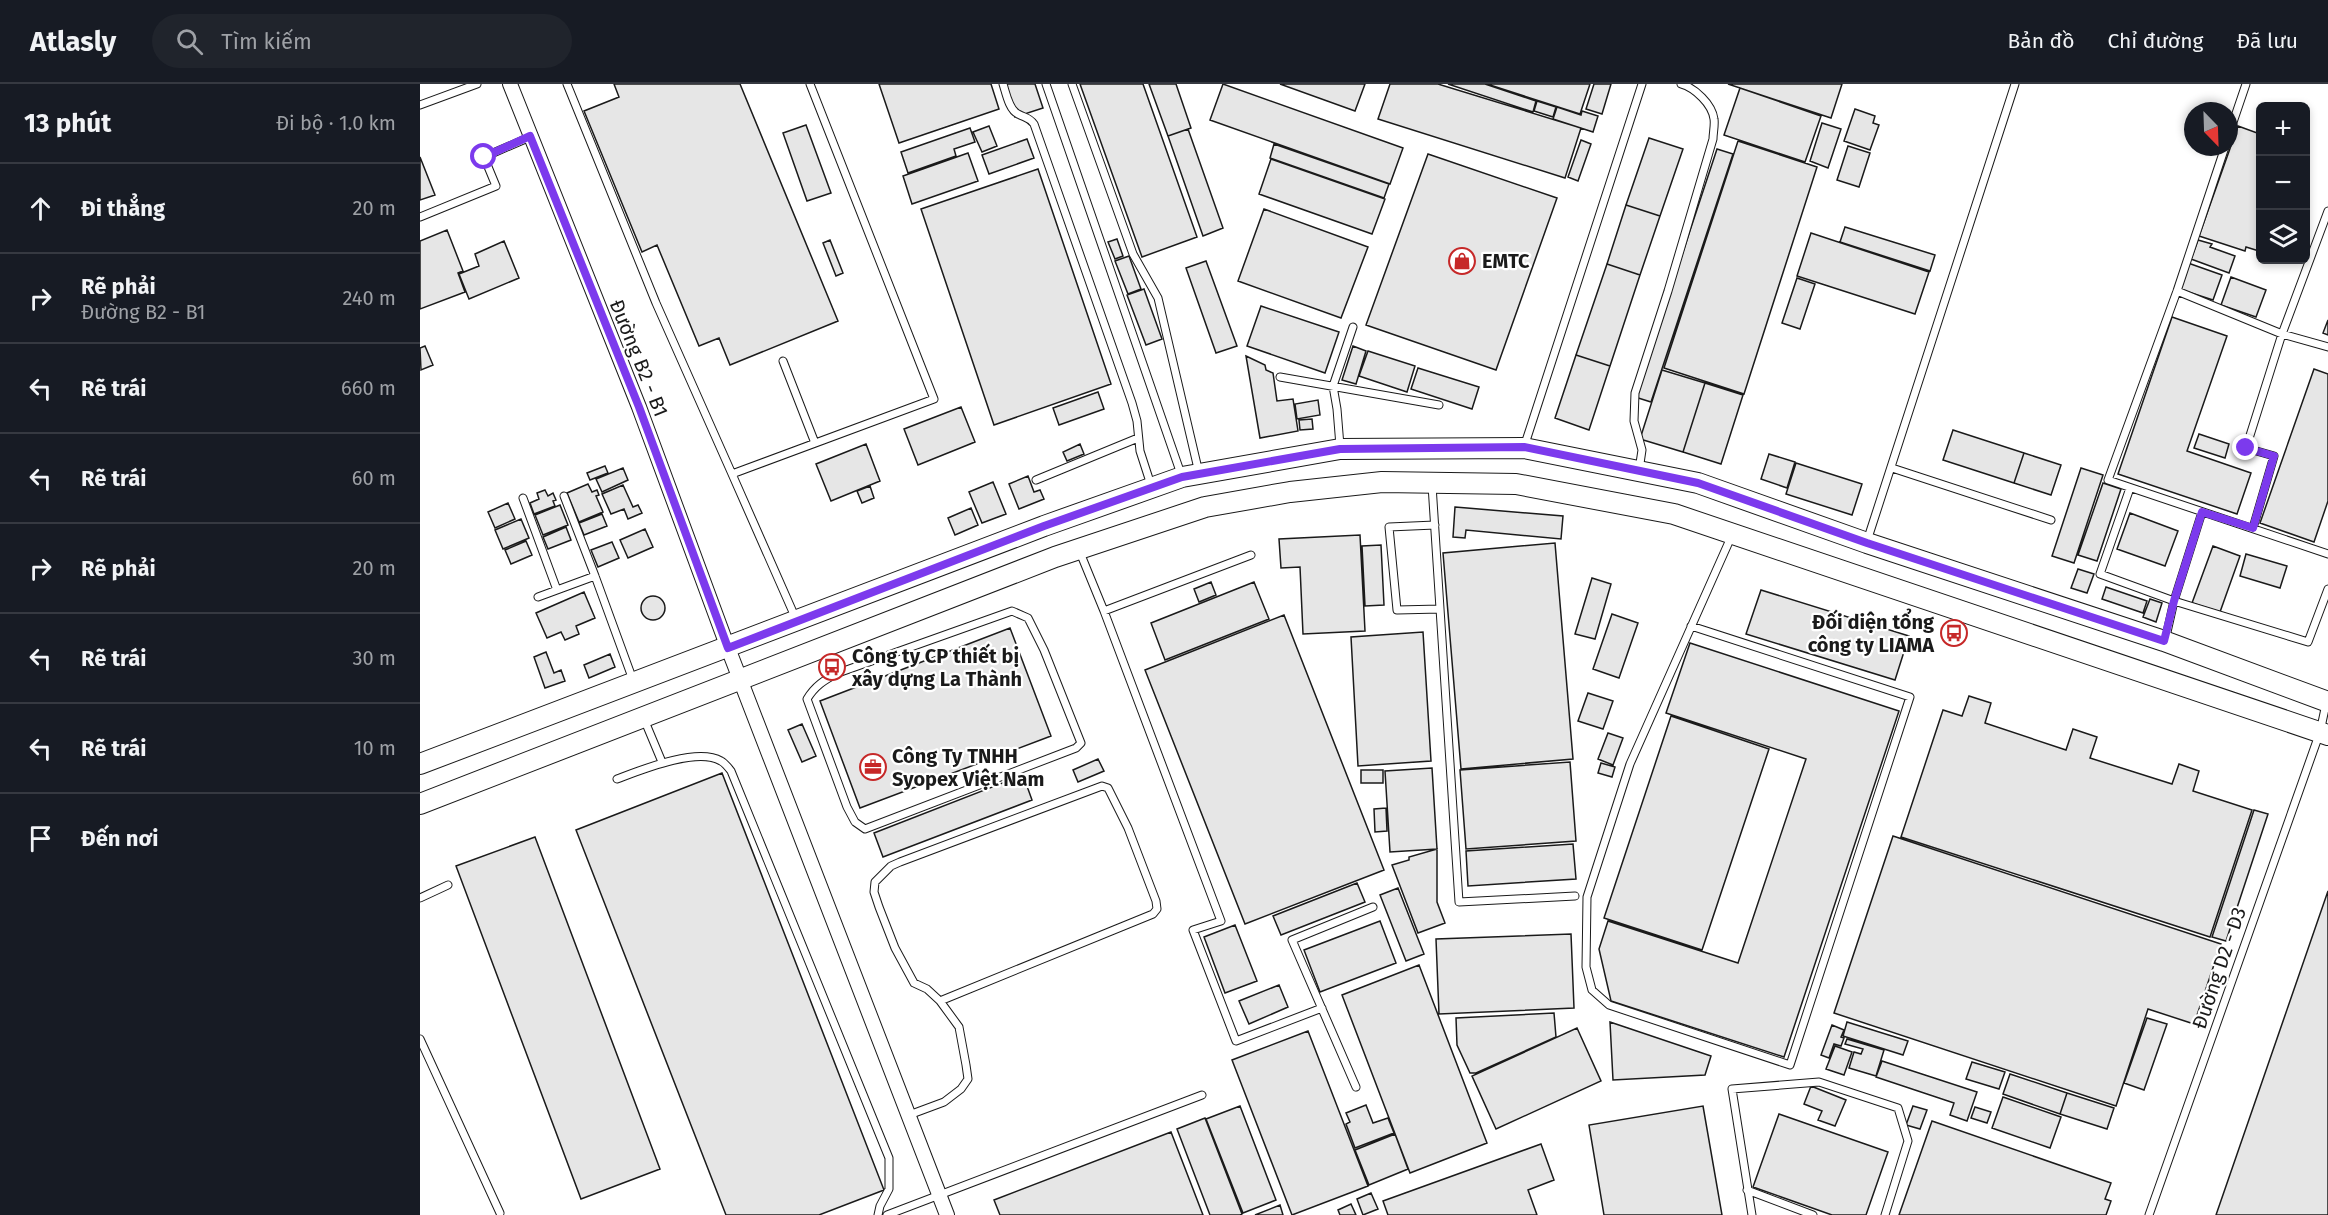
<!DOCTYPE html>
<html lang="vi">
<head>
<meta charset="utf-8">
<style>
  :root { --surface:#171b24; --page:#20242c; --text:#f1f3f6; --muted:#9ea1a6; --line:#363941 }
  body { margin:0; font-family:"Fira Sans",sans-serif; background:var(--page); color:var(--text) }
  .controls { position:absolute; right:18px; top:18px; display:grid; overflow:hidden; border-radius:9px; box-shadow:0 3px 9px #0003 }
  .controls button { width:54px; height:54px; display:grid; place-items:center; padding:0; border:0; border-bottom:2px solid var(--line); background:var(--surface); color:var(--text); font:30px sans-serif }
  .compass { position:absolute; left:1764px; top:18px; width:54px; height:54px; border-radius:50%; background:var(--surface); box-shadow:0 3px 9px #0003; rotate:157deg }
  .stop { position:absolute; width:18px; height:18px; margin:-14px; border:4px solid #7c3aed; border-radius:50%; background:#fff }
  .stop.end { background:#7c3aed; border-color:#fff; box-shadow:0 2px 6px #0008 }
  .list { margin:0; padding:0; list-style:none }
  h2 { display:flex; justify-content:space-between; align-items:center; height:78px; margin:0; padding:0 24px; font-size:26px }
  h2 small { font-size:20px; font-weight:400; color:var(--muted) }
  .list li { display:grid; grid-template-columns:39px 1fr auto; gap:18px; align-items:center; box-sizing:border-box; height:90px; padding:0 24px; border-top:2px solid var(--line) }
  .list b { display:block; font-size:22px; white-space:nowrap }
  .list p { margin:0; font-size:20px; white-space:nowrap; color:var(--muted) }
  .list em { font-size:20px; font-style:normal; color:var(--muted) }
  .icon { flex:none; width:33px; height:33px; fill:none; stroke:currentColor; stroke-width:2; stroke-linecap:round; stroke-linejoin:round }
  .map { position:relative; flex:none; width:1908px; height:1131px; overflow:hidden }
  header { display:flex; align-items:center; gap:36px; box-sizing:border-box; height:84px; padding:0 30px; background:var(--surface); border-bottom:2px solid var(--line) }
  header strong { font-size:28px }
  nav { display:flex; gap:33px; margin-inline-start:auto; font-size:21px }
  .search { width:420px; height:54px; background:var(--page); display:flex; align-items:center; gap:15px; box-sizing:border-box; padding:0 21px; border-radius:33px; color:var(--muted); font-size:22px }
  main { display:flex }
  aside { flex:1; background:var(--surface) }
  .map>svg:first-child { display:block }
</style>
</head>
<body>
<header>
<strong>Atlasly</strong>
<div class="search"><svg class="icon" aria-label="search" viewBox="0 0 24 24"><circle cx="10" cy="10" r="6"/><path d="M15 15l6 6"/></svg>Tìm kiếm</div>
<nav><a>Bản đồ</a><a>Chỉ đường</a><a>Đã lưu</a></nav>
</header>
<main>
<aside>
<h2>13 phút<small>Đi bộ · 1.0 km</small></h2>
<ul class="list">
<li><svg class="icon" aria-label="ahead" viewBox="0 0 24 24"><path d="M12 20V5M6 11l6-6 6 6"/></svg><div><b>Đi thẳng</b></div><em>20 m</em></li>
<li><svg class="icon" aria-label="right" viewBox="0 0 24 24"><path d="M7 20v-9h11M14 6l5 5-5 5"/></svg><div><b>Rẽ phải</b><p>Đường B2 - B1</p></div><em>240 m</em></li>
<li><svg class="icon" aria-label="left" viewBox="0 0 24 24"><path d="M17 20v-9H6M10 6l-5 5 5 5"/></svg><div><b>Rẽ trái</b></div><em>660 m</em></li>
<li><svg class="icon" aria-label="left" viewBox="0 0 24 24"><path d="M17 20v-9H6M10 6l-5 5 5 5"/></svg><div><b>Rẽ trái</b></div><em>60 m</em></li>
<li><svg class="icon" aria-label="right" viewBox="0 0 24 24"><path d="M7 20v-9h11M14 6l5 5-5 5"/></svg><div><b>Rẽ phải</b></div><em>20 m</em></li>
<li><svg class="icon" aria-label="left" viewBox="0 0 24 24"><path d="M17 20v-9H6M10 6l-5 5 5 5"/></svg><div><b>Rẽ trái</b></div><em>30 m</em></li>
<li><svg class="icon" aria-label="left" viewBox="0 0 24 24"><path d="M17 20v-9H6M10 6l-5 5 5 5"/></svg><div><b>Rẽ trái</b></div><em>10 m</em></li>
<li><svg class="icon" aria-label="arrive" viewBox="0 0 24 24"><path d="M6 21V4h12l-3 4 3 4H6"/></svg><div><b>Đến nơi</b></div></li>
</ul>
</aside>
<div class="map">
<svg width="1908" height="1131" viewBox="0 0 1908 1131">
  <rect width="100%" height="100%" fill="#fff"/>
  <path fill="#e6e6e6" stroke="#1a1a1a" stroke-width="1.5" d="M194 0H320L418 237 310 281 299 254 279 262 237 161 222 168 164 27 199 13Z
    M459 0H571L579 25 479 59Z
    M584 0H615L623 24 595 33Z
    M660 0H723L777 153 722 173Z
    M729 0H756L771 44 748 52Z
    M803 0 983 64 970 100 790 36Z
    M860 0H945L935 27Z
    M970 0H1018L1161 44 1145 94 958 35Z
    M1028 0H1065L1116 17 1113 28Z
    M1067 0H1170L1160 30Z
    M1174 0H1191L1182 30 1166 25Z
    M1308 0H1422L1411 34Z
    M1320 4 1401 32 1385 78 1304 51Z
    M1117 17 1136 23 1133 33 1114 27Z
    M1137 23 1161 31 1162 27 1178 32 1173 48 1133 35Z
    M1435 25 1455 32 1453 39 1459 41 1450 66 1424 57Z
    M1402 39 1421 45 1408 84 1390 77Z
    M386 41 411 109 387 117 363 49Z
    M569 42 577 62 562 68 553 48Z
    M1818 42 1840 50V162L1839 167 1826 163 1825 167 1779 152Z
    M550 44 555 58 534 65 536 72 488 89 481 68Z
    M768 45 803 144 783 152 748 52Z
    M1229 54 1263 65 1240 132 1206 121Z
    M607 55 614 74 569 90 562 71Z
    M1161 56 1171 60 1158 97 1148 93Z
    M1318 57 1397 83 1324 310 1244 284Z
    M854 60 969 100 964 114 850 74Z
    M1428 62 1450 69 1439 103 1417 96Z
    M1297 65 1313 70 1231 318 1215 313Z
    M548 69 558 97 492 120 483 92Z
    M1008 70 1137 114 1076 286 946 241Z
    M0 73 15 111 0 116Z
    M851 75 965 115 952 150 839 110Z
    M618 85 691 300 574 341 501 125Z
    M1206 121 1240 132 1220 191 1187 180Z
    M844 125 948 163 921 234 818 197Z
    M1425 143 1515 171 1510 187 1420 158Z
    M27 146 43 187 38 189 45 208 0 225V157Z
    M1391 149 1509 188 1495 230 1377 192Z
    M697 155 703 172 695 175 688 158Z
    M410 156 423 189 416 192 403 159Z
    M1778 156 1792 160 1790 163 1815 172 1809 189 1771 175Z
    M84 157 99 194 49 215 39 190 59 182 55 170Z
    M709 172 721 205 708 210 695 177Z
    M786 177 817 262 796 269 766 184Z
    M1768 179 1802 191 1793 216 1759 205Z
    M1187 180 1220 191 1190 282 1156 271Z
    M1811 193 1846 206 1836 233 1801 221Z
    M1377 194 1395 200 1380 245 1362 239Z
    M724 205 742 255 726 261 707 211Z
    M841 222 919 248 905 289 827 262Z
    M1752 233 1807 252 1767 367 1831 389 1817 430 1698 390Z
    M1908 236V251L1903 249Z
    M5 262 13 281 1 286 0 264Z
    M933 262 946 267 936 300 922 296Z
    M948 267 995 282 987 308 939 292Z
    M1156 271 1190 282 1169 346 1135 334Z
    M826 272 845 281 846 286 853 289 857 317 873 315 878 347 840 354Z
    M998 284 1059 303 1052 325 991 305Z
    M1894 285 1908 290V417L1894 458 1840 439Z
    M1242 286 1285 299 1263 368 1220 355Z
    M1285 299 1323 311 1301 380 1263 368Z
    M678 308 684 325 639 341 633 324Z
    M898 316 900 331 877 335 875 320Z
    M541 323 555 358 498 381 484 345Z
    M892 335 893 345 880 346 879 336Z
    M1533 346 1604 369 1594 399 1523 376Z
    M1779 350 1809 360 1805 374 1774 364Z
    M446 360 460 397 411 417 396 380Z
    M660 360 664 370 647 377 643 368Z
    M1604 369 1641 381 1631 411 1594 399Z
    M1349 370 1375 378 1367 404 1341 395Z
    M1376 379 1442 400 1432 431 1366 410Z
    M185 382 188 389 170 396 167 389Z
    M203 384 208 396 182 408 176 395Z
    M1661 384 1683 391 1654 479 1632 472Z
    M608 392 614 408 620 406 624 415 599 425 589 400Z
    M573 398 586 430 562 439 549 408Z
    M1683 399 1701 405 1677 477 1658 471Z
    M168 400 172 408 177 406 179 411 176 412 183 428 159 438 147 409Z
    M203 401 213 423 218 421 222 429 208 435 204 425 191 430 182 410Z
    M450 402 454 414 442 419 437 407Z
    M125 406 128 412 133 409 136 416 133 417 135 422 114 430 110 419 119 415 117 409Z
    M88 419 95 435 75 444 68 428Z
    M140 421 148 441 123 451 115 431Z
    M1035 423 1143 432 1141 455 1046 446 1045 454 1033 453Z
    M551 424 558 441 535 451 528 434Z
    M1710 429 1758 447 1745 482 1697 465Z
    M182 430 187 442 164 451 159 439Z
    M101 435 109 454 83 465 75 446Z
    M146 443 151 456 128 465 123 453Z
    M225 445 233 463 208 474 200 456Z
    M940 451 945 547 883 550 880 483 861 484 859 455Z
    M106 457 112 471 91 480 85 466Z
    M192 458 199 474 178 483 171 466Z
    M1135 459 1153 675 1041 685 1023 469Z
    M961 461 964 521 945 522 942 462Z
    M1793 462 1820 472 1800 528 1772 519Z
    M1826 470 1867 482 1860 504 1820 492Z
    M1658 485 1674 490 1667 509 1651 504Z
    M1172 494 1191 500 1175 555 1155 550Z
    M791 498 796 511 779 518 774 505Z
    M834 498 849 535 745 576 731 539Z
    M1686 503 1727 517 1723 529 1682 515Z
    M1341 506 1489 552 1475 596 1326 550Z
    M164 508 175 534 156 542 159 550 145 556 141 548 127 554 116 529Z
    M221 524a12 12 0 1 1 24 0a12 12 0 1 1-24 0Z
    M1730 515 1742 519 1736 538 1723 533Z
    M1192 530 1218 539 1199 594 1173 585Z
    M864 531 964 786 825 840 725 586Z
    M590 544 631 652 440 724 400 617Z
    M1003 548 1011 677 938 682 931 553Z
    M1270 559 1479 627 1364 973 1191 917 1179 865 1188 837 1318 879 1386 675 1246 629Z
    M126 568 134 589 141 586 145 597 125 604 114 573Z
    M190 570 195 583 169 594 164 581Z
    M1168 609 1193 617 1183 645 1158 637Z
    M1549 612 1571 619 1565 639 1646 666 1653 645 1677 653 1670 674 1752 700 1759 680 1779 687 1773 707 1832 726 1790 853 1481 753 1523 626 1542 632Z
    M1251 632 1349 665 1282 866 1184 834Z
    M382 640 396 672 382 678 368 646Z
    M1188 649 1203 654 1193 681 1178 675Z
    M678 675 684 687 658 698 653 686Z
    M1150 678 1156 757 1046 765 1040 686Z
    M1181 679 1195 683 1192 693 1178 689Z
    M1012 684 1017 765 970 768 965 687Z
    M941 686H963V699H941Z
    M302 689 464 1106 399 1131H306L156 746Z
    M603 691 612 716 463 773 454 749Z
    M966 724 967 747 955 748 954 725Z
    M1834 726 1848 730 1806 857 1792 853Z
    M1473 752 1801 860 1774 940 1728 925 1696 1022 1414 929Z
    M115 753 240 1085 161 1115 36 782Z
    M1153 760 1156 795 1048 802 1046 767Z
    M1017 765V818L1025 839 998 849 972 781 989 776V773Z
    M937 799 945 818 861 851 853 832Z
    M978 804 1004 870 986 877 960 811Z
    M1908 807V1131H1796Z
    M960 837 976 879 900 908 884 866Z
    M815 841 837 897 805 909 784 853Z
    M1151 850 1154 924 1019 930 1016 855Z
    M999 881 1067 1059 990 1089 922 911Z
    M859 901 868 923 829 940 819 917Z
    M1134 929 1136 953 1056 989H1050L1037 961 1036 934Z
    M1727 934 1747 940 1724 1006 1704 999Z
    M1190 938 1291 972 1285 991 1193 996Z
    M1427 938 1488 957 1483 971 1423 952Z
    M1412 941 1424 946 1421 953 1424 954 1421 962 1414 960 1409 974 1401 971Z
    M1157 944 1181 997 1076 1045 1052 992Z
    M888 947 948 1102 872 1131 812 976Z
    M1427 955 1464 966 1456 992 1429 984 1434 968 1441 970 1443 965 1425 960Z
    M1415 962 1432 968 1424 991 1406 985Z
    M1462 977 1557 1008 1547 1037 1530 1031 1534 1019 1456 993Z
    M1552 978 1585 988 1579 1005 1546 995Z
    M1590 990 1647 1009 1640 1030 1583 1010Z
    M1391 1002 1426 1016 1415 1042 1398 1036 1402 1027 1384 1020Z
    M1647 1009 1694 1024 1687 1045 1640 1030Z
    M1583 1013 1641 1033 1630 1064 1572 1044Z
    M946 1021 953 1039 968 1034 974 1049 935 1064 926 1040 930 1038 926 1029Z
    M820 1022 856 1116 823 1129 786 1035Z
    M1283 1022 1302 1131H1184L1169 1041Z
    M1493 1022 1507 1026 1500 1045 1486 1041Z
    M1555 1023 1571 1028 1567 1039 1551 1034Z
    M1359 1030 1468 1068 1446 1131H1412L1333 1103Z
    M785 1034 822 1130 820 1131H790L757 1045Z
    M1512 1037 1691 1099 1685 1115 1691 1117 1686 1131H1479Z
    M751 1048 783 1131H580L574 1116Z
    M975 1050 988 1085 949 1101 935 1066Z
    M1121 1060 1134 1096 1108 1106 1117 1131H968L963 1117Z
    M951 1109 958 1125 943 1131 937 1115Z
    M931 1120 936 1131H920L918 1126Z
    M860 1121 863 1131H835Z"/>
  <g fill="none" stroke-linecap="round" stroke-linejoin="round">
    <defs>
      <path id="lane" d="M147 0 236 219 312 390
        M583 0C586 9 589 26 598 30 605 34 609 33 614 40L712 319 717 337 720 367 731 401
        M626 0 761 390
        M652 0 713 170 738 214 779 389
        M0 21 57 0
        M1809 50 1826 0
        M1805 63 1757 207 1688 396 1908 470
        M0 133 76 102 64 73 110 53
        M1757 207 1862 250 1908 263
        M363 277 395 359
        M860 293 1019 321
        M920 362 917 325 913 302 933 243
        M1104 363 1222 0
        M1472 384 1631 436
        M1219 386 1222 366 1214 337 1215 309 1248 207 1293 55C1293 49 1295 41 1294 35 1292 20 1275 4 1261 0
        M616 396 718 354
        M1012 401 1039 818 1155 812
        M1710 404 1680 490 1754 517 1745 557
        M144 412 175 492
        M103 414 137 506
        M1782 428 1754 517 1888 558 1908 505
        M1015 441 969 443 977 526 1020 525
        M1833 444 1854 372 1826 364 1862 250 1908 127
        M1447 457 1595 0
        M659 466 684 527 801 837 773 846 816 957 902 924
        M118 513 175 492 213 596
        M592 527 608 534 624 566 661 659 656 664 445 745 435 738 427 723 387 615C395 602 404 596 418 589Z
        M684 527 831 471
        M376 535 312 390 514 315 390 0
        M1271 542 1490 613 1370 981 1189 921 1172 906 1166 883 1167 813 1210 680 1312 451
        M224 635 242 678
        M197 695C221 686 277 663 301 677 305 679 308 683 311 687L469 1074V1105L460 1122 458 1131
        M0 814 28 801
        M0 955 80 1129
        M936 1003 872 856 953 823
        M489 1031 524 1018 541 1005 548 995 546 981 539 943 520 917 507 905 494 899 475 864 459 823 454 808 455 798 471 782 480 778 682 702 688 704 708 744 736 817 737 825 733 830 520 917
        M1327 1106 1393 1131
        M467 1131 782 1011
        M1332 1131 1312 1005 1399 998 1478 1024 1488 1057 1465 1131
        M1729 1131 1900 648 1906 620"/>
      <path id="street" d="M90 0 219 323 308 564 527 1131"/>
      <path id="secondary" d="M0 680 624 442 762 393 920 365 1104 364 1278 399 1447 459 1744 557 1908 618
        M0 720 635 473 785 423 870 408 962 398 1096 400 1254 430 1908 651"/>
    </defs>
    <use href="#lane" stroke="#1a1a1a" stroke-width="9"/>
    <use href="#street" stroke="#1a1a1a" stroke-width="16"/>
    <use href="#secondary" stroke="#1a1a1a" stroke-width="22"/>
    <use href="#lane" stroke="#fff" stroke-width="7"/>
    <use href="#street" stroke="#fff" stroke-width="14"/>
    <use href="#secondary" stroke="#fff" stroke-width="20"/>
  </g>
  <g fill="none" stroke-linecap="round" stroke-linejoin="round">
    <path stroke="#7c3aed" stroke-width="8" d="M64 73 110 52 219 323 308 564 624 442 762 393 920 365 1104 363 1278 399 1447 459 1744 557 1754 517 1782 428 1833 444 1854 372 1826 364"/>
  </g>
  <defs>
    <symbol id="shop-ring" viewBox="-11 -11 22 22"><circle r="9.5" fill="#fff" stroke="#c62828" stroke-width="1.5"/><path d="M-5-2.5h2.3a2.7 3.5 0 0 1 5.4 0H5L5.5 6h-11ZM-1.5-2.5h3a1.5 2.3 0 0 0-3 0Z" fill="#c62828"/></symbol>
    <symbol id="bus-ring" viewBox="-11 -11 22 22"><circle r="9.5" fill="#fff" stroke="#c62828" stroke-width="1.5"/><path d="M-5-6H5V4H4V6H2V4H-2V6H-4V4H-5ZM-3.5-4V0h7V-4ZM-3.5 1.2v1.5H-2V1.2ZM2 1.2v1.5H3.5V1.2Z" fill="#c62828"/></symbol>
    <symbol id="office-ring" viewBox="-11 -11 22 22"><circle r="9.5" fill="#fff" stroke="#c62828" stroke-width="1.5"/><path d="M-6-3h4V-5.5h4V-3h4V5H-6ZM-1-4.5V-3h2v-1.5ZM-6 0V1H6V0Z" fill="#c62828"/></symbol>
  </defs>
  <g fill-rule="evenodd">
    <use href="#shop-ring" x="1027" y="162" width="30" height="30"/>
    <use href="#bus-ring" x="1519" y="534" width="30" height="30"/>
    <use href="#bus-ring" x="397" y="568" width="30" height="30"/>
    <use href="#office-ring" x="438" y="668" width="30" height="30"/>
  </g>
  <g text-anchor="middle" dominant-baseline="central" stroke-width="4.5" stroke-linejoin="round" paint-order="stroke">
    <g font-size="20" font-weight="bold" fill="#1a1a1a" stroke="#fff" text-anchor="start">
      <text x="1062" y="177">EMTC</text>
      <text x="1514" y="538" text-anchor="end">Đối diện tổng<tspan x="1514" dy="23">công ty LIAMA</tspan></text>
      <text x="432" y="572">Công ty CP thiết bị<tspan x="432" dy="23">xây dựng La Thành</tspan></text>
      <text x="472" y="672">Công Ty TNHH<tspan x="472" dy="23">Syopex Việt Nam</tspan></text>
    </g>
    <g font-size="20" fill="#1a1a1a" stroke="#fff">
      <text transform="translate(219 274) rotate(68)">Đường B2 - B1</text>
      <text transform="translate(1799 884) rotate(-71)">Đường D2 - D3</text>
    </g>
  </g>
</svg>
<div class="controls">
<button>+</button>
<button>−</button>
<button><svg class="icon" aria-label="layers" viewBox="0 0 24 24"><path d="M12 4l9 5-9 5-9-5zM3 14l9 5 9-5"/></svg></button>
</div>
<svg class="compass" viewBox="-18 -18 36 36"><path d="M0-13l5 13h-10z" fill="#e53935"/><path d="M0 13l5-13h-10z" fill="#9ea1a6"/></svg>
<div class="stop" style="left:64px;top:73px"></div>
<div class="stop end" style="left:1826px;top:364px"></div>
</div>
</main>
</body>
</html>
